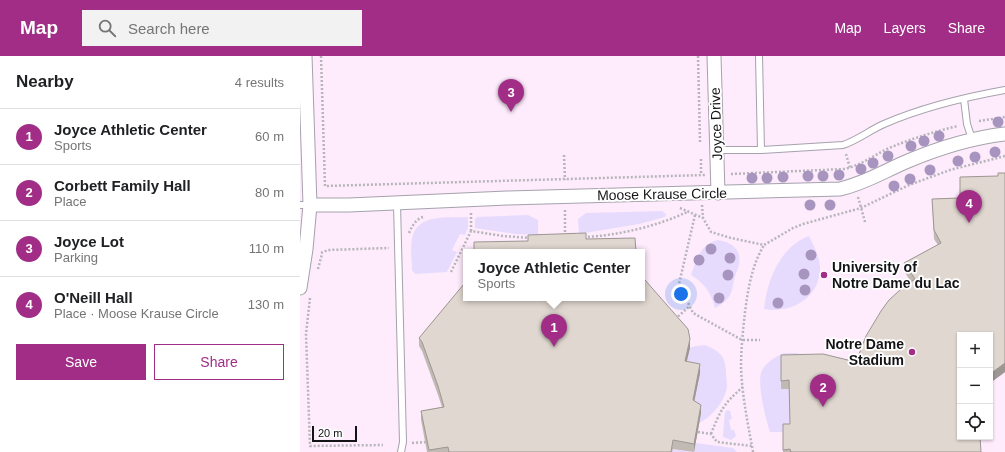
<!DOCTYPE html>
<html lang="en">
<head>
<meta charset="utf-8">
<style>
  :root { --surface:#fff; --page:#f2f2f2; --text:#202124; --muted:#757577; --line:#e0e0e0; --accent:#a12d87 }
  body { margin:0; font-family:Arial,sans-serif; background:var(--page); color:var(--text) }
  .controls { position:absolute; right:12px; bottom:12px; display:grid; overflow:hidden; border-radius:0px; box-shadow:0 1px 3px #0004 }
  .controls button { width:36px; height:36px; display:grid; place-items:center; padding:0; border:0; border-bottom:1px solid var(--line); background:var(--surface); color:var(--text); font:20px sans-serif }
  .scale { position:absolute; left:12px; bottom:10px; width:45px; box-sizing:border-box; padding-left:4px; border:2px solid #131215; border-top:0; font-size:11px; line-height:14px; white-space:nowrap; color:#131215; -webkit-text-stroke:3px #fff; paint-order:stroke }
  .you { position:absolute; left:381px; top:238px; width:14px; height:14px; margin:-10px; border:3px solid #fff; border-radius:50%; background:#1a73e8; box-shadow:0 0 0 6px #1a73e833 }
  .badge { display:grid; place-items:center; width:26px; height:26px; border-radius:50%; background:var(--accent); color:#fff; font-size:13px; font-weight:700 }
  .pin { position:absolute; translate:-50% -33px; filter:drop-shadow(0 1px 2px #0008) }
  .pin::after { content:''; position:absolute; top:21px; width:14px; height:12px; background:inherit; clip-path:polygon(0 0,100% 0,50% 100%) }
  .popup { position:absolute; left:163px; top:193px; width:182px; height:52px; box-sizing:border-box; display:grid; place-content:center; border-radius:0px; background:var(--surface); filter:drop-shadow(0 1px 3px #0005); font-size:13px; white-space:nowrap; color:var(--muted) }
  .popup b { font-size:15px; color:var(--text) }
  .popup::after { content:''; position:absolute; left:50%; top:100%; margin-left:-8px; border:8px solid transparent; border-top-color:var(--surface) }
  .list { margin:0; padding:0; list-style:none }
  h2 { display:flex; justify-content:space-between; align-items:center; height:52px; margin:0; padding:0 16px; font-size:17px }
  h2 small { font-size:13px; font-weight:400; color:var(--muted) }
  .list li { display:grid; grid-template-columns:26px 1fr auto; gap:12px; align-items:center; box-sizing:border-box; height:56px; padding:0 16px; border-top:1px solid var(--line) }
  .list b { display:block; font-size:15px; white-space:nowrap }
  .list p { margin:0; font-size:13px; white-space:nowrap; color:var(--muted) }
  .list em { font-size:13px; font-style:normal; color:var(--muted) }
  .actions { display:flex; gap:8px; padding:12px 16px }
  .actions a { flex:1; padding:9px 0; border:1px solid var(--accent); border-radius:0px; text-align:center; font-size:14px; color:var(--accent) }
  .actions .main { background:var(--accent); color:#fff }
  .icon { flex:none; width:22px; height:22px; fill:none; stroke:currentColor; stroke-width:2; stroke-linecap:round; stroke-linejoin:round }
  .map { position:relative; flex:none; width:705px; height:396px; overflow:hidden }
  header { display:flex; align-items:center; gap:24px; box-sizing:border-box; height:56px; padding:0 20px; background:var(--accent); color:#fff }
  header strong { font-size:19px }
  nav { display:flex; gap:22px; margin-inline-start:auto; font-size:14px }
  .search { width:280px; height:36px; background:var(--page); display:flex; align-items:center; gap:10px; box-sizing:border-box; padding:0 14px; border-radius:0px; color:var(--muted); font-size:15px }
  main { display:flex }
  aside { flex:1; background:var(--surface) }
  .map>svg:first-child { display:block }
</style>
</head>
<body>
<header>
<strong>Map</strong>
<div class="search"><svg class="icon" aria-label="search" viewBox="0 0 24 24"><circle cx="10" cy="10" r="6"/><path d="M15 15l6 6"/></svg>Search here</div>
<nav><a>Map</a><a>Layers</a><a>Share</a></nav>
</header>
<main>
<aside>
<h2>Nearby<small>4 results</small></h2>
<ul class="list">
<li><span class="badge">1</span><div><b>Joyce Athletic Center</b><p>Sports</p></div><em>60 m</em></li>
<li><span class="badge">2</span><div><b>Corbett Family Hall</b><p>Place</p></div><em>80 m</em></li>
<li><span class="badge">3</span><div><b>Joyce Lot</b><p>Parking</p></div><em>110 m</em></li>
<li><span class="badge">4</span><div><b>O'Neill Hall</b><p>Place · Moose Krause Circle</p></div><em>130 m</em></li>
</ul>
<div class="actions"><a class="main">Save</a><a>Share</a></div>
</aside>
<div class="map">
<svg width="705" height="396" viewBox="0 0 705 396">
  <rect width="100%" height="100%" fill="#fcfbff"/>
  <path fill="#feebfc" fill-rule="evenodd" d="M0 0H705V396H0ZM166 196H342V242H166ZM660 279H690V381H660Z"/>
  <path fill="#e7dbfd" d="M362 155 366 158 365 161 339 168 279 178 278 163 286 157Z
    M228 159 238 164V179L215 178 175 172V163L177 161Z
    M167 161 168 162V171L165 179 160 178 152 194 157 196 147 216 115 218 112 214C112 203 110 193 112 183 116 157 148 162 167 161Z
    M509 180C514 190 519 200 520 210 521 242 492 258 464 253 467 224 480 191 509 180Z
    M418 184C431 186 442 193 439 208 439 212 436 216 435 220 431 237 433 242 415 252 411 236 404 227 391 219 397 203 400 188 418 184Z
    M405 289C412 292 419 295 423 302 425 306 426 312 426 317 426 321 427 326 427 330 426 344 412 361 399 367L400 357 381 333 389 292 396 290Z
    M484 297H497L521 306 482 333H489L490 376H470C466 364 456 326 462 314 467 306 475 301 484 297Z
    M427 354 430 355 432 363 429 364 431 374H434L436 380 431 384 423 381V378L425 356Z
    M396 387 433 392 437 396H372L373 393 393 396Z"/>
  <g fill="none" stroke-linecap="round" stroke-linejoin="round">
    <defs>
      <path id="lane" d="M459 0 461 94 543 89C558 84 570 74 584 68 621 52 666 41 705 34
        M664 43 667 68 672 83
        M417 94H461
        M97 148 103 386 101 396
        M0 149H10"/>
      <path id="street" d="M414 0 418 137
        M10 149H49L207 142 540 133C566 127 584 115 608 105 639 92 671 82 705 78
        M0 232 6 193 10 149 5 0"/>
    </defs>
    <use href="#lane" stroke="#a5a2ac" stroke-width="8"/>
    <use href="#street" stroke="#a5a2ac" stroke-width="15"/>
    <path stroke="#b6b5b9" stroke-width="2.5" stroke-dasharray="2 2" stroke-linecap="butt" d="M21 0 25 130 405 119
      M398 0 400 86
      M679 65 705 61
      M546 98 550 112
      M264 99 265 124
      M401 103V119
      M431 118 545 113C561 109 573 100 587 93 610 83 633 76 658 70
      M558 141 565 166
      M402 149 403 162
      M380 152 403 162 411 176 431 182 464 189 493 172 503 168 561 152 609 129 650 114 705 100
      M265 154V181
      M395 159 379 228 393 257 442 284H460
      M171 175V156
      M109 177C112 170 116 163 123 161
      M284 181C316 180 358 170 387 156
      M21 197 28 194 89 192
      M18 213 22 198
      M151 216 171 175 203 180 231 182
      M10 242 6 278 10 390 83 389
      M375 263 390 250
      M398 376 411 378 417 386 452 390
      M411 378C420 355 424 347 443 331
      M112 387 126 386
      M453 396C448 368 442 340 441 311 441 293 443 274 445 256 448 233 452 209 464 189"/>
    <use href="#lane" stroke="#fff" stroke-width="6"/>
    <use href="#street" stroke="#fff" stroke-width="13"/>
  </g>
  <g fill="#a795c0">
    <circle cx="698" cy="66" r="5.5"/>
    <circle cx="639" cy="80" r="5.5"/>
    <circle cx="624" cy="85" r="5.5"/>
    <circle cx="611" cy="90" r="5.5"/>
    <circle cx="695" cy="96" r="5.5"/>
    <circle cx="588" cy="100" r="5.5"/>
    <circle cx="675" cy="101" r="5.5"/>
    <circle cx="658" cy="105" r="5.5"/>
    <circle cx="573" cy="107" r="5.5"/>
    <circle cx="561" cy="113" r="5.5"/>
    <circle cx="630" cy="114" r="5.5"/>
    <circle cx="539" cy="119" r="5.5"/>
    <circle cx="508" cy="120" r="5.5"/>
    <circle cx="523" cy="120" r="5.5"/>
    <circle cx="483" cy="121" r="5.5"/>
    <circle cx="452" cy="122" r="5.5"/>
    <circle cx="467" cy="122" r="5.5"/>
    <circle cx="610" cy="123" r="5.5"/>
    <circle cx="594" cy="130" r="5.5"/>
    <circle cx="510" cy="149" r="5.5"/>
    <circle cx="530" cy="149" r="5.5"/>
    <circle cx="411" cy="193" r="5.5"/>
    <circle cx="511" cy="199" r="5.5"/>
    <circle cx="430" cy="202" r="5.5"/>
    <circle cx="399" cy="204" r="5.5"/>
    <circle cx="504" cy="218" r="5.5"/>
    <circle cx="428" cy="219" r="5.5"/>
    <circle cx="505" cy="234" r="5.5"/>
    <circle cx="419" cy="242" r="5.5"/>
    <circle cx="478" cy="247" r="5.5"/>
  </g>
  <path fill="#c1b9b3" d="M705 117V316L690 327V279H660L681 396H483V368H490L489 333H481V299L556 306 611 226 604 215V207L638 189 634 183 632 143 660 142Z
    M119 282 390 292 386 305 400 317 394 345 401 357 394 396 373 393 372 396H127L121 364V355L142 351 138 339 122 295 119 290Z"/>
  <path fill="#9d9692" d="M390 283V292L385 313V305Z
    M705 307V316L690 327V318Z
    M400 308V317L393 352V344Z
    M401 349V357L394 396V388Z"/>
  <path fill="#e0d7d0" stroke="#9d9692" d="M698 117H705V307L690 318V279H660V381H680L681 396H491L490 393 483 394V368H490L489 324 481 325V299L523 298 556 306 566 280 581 255 589 244 600 234 615 223 604 207 641 187 634 174 632 143 660 142V121L698 120Z
    M286 177V183L335 182 336 196H174V186L228 185V179Z
    M342 223 345 224 388 273 390 283 385 305 400 308 393 344 401 349 394 388 373 384 371 396H149L148 391 129 394 121 355 144 351 138 330 122 286 119 282 164 228H166V242H342Z"/>
  <g fill="#a12d87" stroke="#fff" stroke-width="1.5">
    <circle cx="524" cy="219" r="4"/>
    <circle cx="612" cy="296" r="4"/>
  </g>
  <g text-anchor="middle" dominant-baseline="central" stroke-width="3.5" stroke-linejoin="round" paint-order="stroke">
    <g font-size="14" fill="#131215" stroke="#fff">
      <text transform="translate(416 68) rotate(-92)">Joyce Drive</text>
      <text transform="translate(362 138) rotate(-1)">Moose Krause Circle</text>
    </g>
    <g font-size="14" font-weight="bold" fill="#131215" stroke="#fff" text-anchor="start">
      <text x="532" y="211">University of<tspan x="532" dy="16">Notre Dame du Lac</tspan></text>
      <text x="604" y="288" text-anchor="end">Notre Dame<tspan x="604" dy="16">Stadium</tspan></text>
    </g>
  </g>
</svg>
<div class="controls">
<button>+</button>
<button>−</button>
<button><svg class="icon" aria-label="locate" viewBox="0 0 24 24"><circle cx="12" cy="12" r="6"/><path d="M12 2v4M12 18v4M2 12h4M18 12h4"/></svg></button>
</div>
<div class="scale">20 m</div>
<div class="you"></div>
<div class="pin badge" style="left:254px;top:291px">1</div>
<div class="popup"><b>Joyce Athletic Center</b>Sports</div>
<div class="pin badge" style="left:523px;top:351px">2</div>
<div class="pin badge" style="left:211px;top:56px">3</div>
<div class="pin badge" style="left:669px;top:167px">4</div>
</div>
</main>
</body>
</html>
